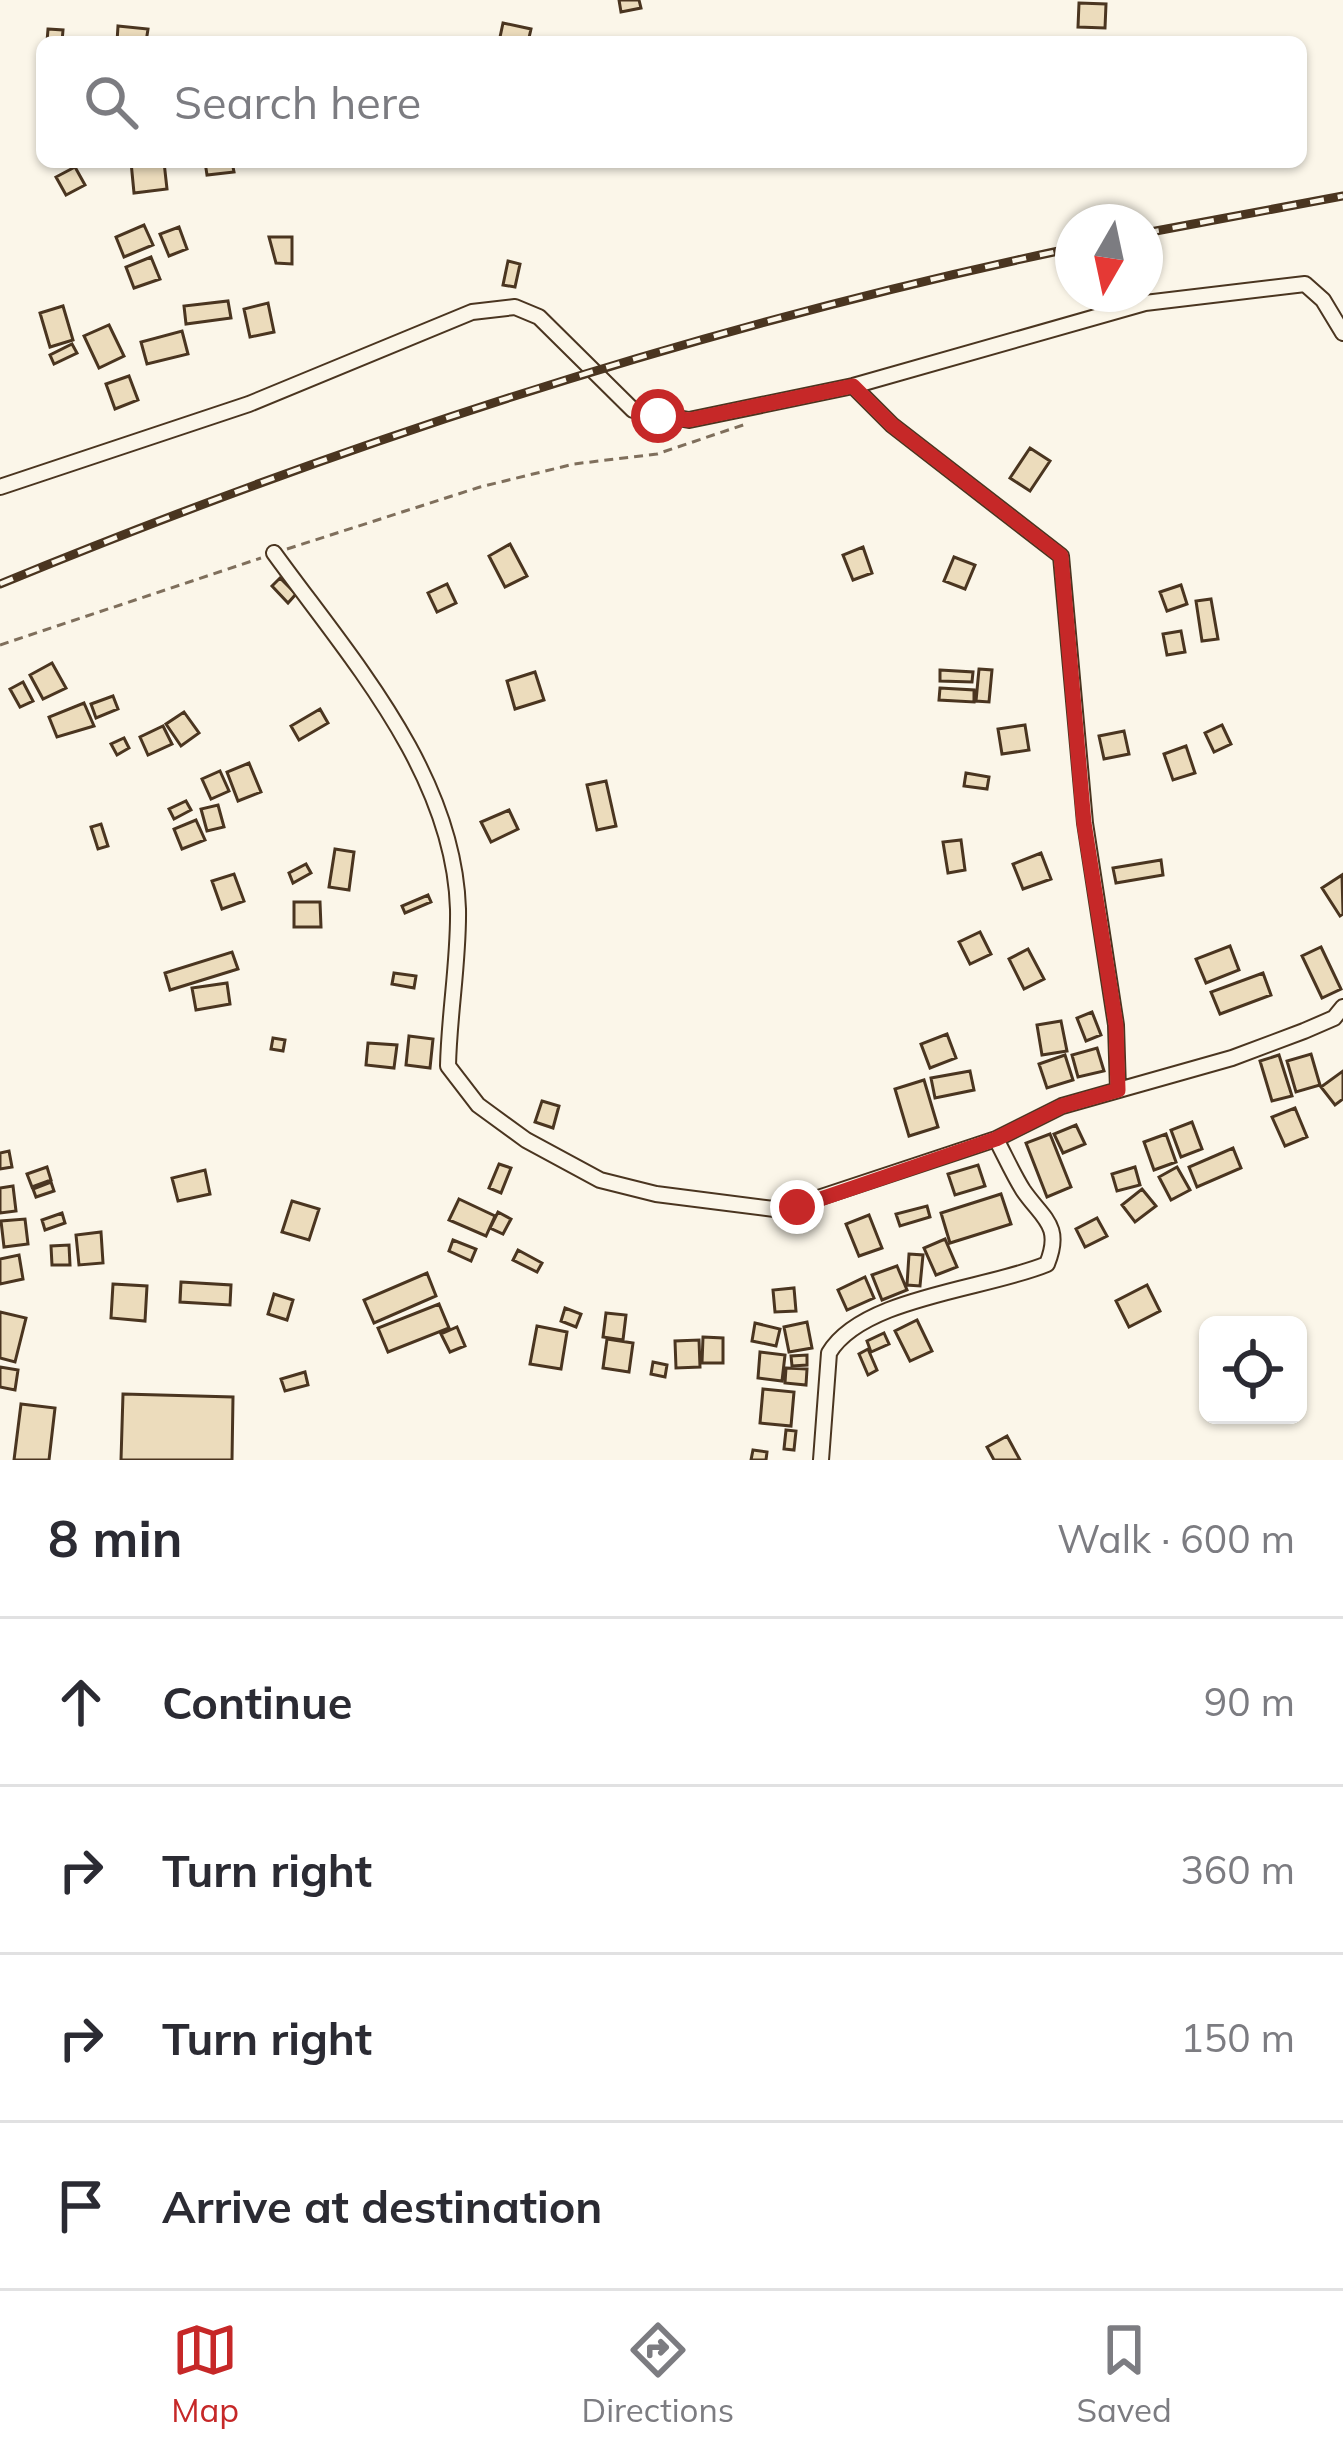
<!DOCTYPE html>
<html lang="en">
<head>
<meta charset="utf-8">
<style>
  :root { --surface:#fff; --page:#f2f2f3; --text:#2b2b33; --muted:#7c7c81; --line:#e1e1e2; --accent:#c62828 }
  body { margin:0; font-family:Mulish,sans-serif; background:var(--page); color:var(--text) }
  .controls { position:absolute; right:36px; bottom:36px; display:grid; overflow:hidden; border-radius:18px; box-shadow:0 3px 9px #0004 }
  .controls button { width:108px; height:108px; display:grid; place-items:center; padding:0; border:0; border-bottom:3px solid var(--line); background:var(--surface); color:var(--text); font:60px sans-serif }
  .compass { position:absolute; left:1055px; top:204px; width:108px; height:108px; border-radius:50%; background:var(--surface); box-shadow:0 3px 9px #0004; rotate:189deg }
  .stop { position:absolute; width:36px; height:36px; margin:-27px; border:9px solid #c62828; border-radius:50%; background:#fff }
  .stop.end { background:#c62828; border-color:#fff; box-shadow:0 3px 12px #0008 }
  .list { margin:0; padding:0; list-style:none }
  h2 { display:flex; justify-content:space-between; align-items:center; height:156px; margin:0; padding:0 48px; font-size:51px }
  h2 small { font-size:39px; font-weight:400; color:var(--muted) }
  .list li { display:grid; grid-template-columns:78px 1fr auto; gap:36px; align-items:center; box-sizing:border-box; height:168px; padding:0 48px; border-top:3px solid var(--line) }
  .list b { display:block; font-size:45px; white-space:nowrap }
  .list em { font-size:39px; font-style:normal; color:var(--muted) }
  .icon { flex:none; width:66px; height:66px; fill:none; stroke:currentColor; stroke-width:2; stroke-linecap:round; stroke-linejoin:round }
  .map { position:relative; flex:none; width:1343px; height:1460px; overflow:hidden }
  .search { position:absolute; background:var(--surface); box-shadow:0 3px 9px #0004; left:36px; right:36px; top:36px; height:132px; display:flex; align-items:center; gap:30px; box-sizing:border-box; padding:0 42px; border-radius:18px; color:var(--muted); font-size:45px }
  .sheet { height:828px; background:var(--surface) }
  nav { display:flex; justify-content:space-around; align-items:center; box-sizing:border-box; height:168px; border-top:3px solid var(--line); background:var(--surface); font-size:33px; color:var(--muted) }
  nav a { display:grid; justify-items:center; gap:6px }
  nav .on { color:var(--accent) }
  .map>svg:first-child { display:block }
</style>
</head>
<body>
<div class="map">
<svg width="1343" height="1460" viewBox="0 0 1343 1460">
  <rect width="100%" height="100%" fill="#fbf6e9"/>
  <path fill="#ecdcbc" stroke="#4a3520" stroke-width="3" d="M619 0H639L641 8 621 12Z
    M1079 3 1106 4 1105 28 1078 27Z
    M503 23 531 29 528 42H499Z
    M118 26 148 29 146 42H117Z
    M48 29 63 30 62 42H47Z
    M131 162H164L167 189 134 193Z
    M205 162H232L234 172 207 175Z
    M75 167 85 185 66 195 56 177Z
    M144 225 153 245 124 257 116 237Z
    M179 227 187 249 169 256 160 234Z
    M269 237H292V264L276 263Z
    M151 257 160 279 134 288 126 267Z
    M508 261 520 264 515 287 503 285Z
    M228 301 231 318 186 324 184 306Z
    M268 303 274 332 250 337 244 309Z
    M63 306 73 340 50 347 40 313Z
    M109 325 124 356 99 368 84 336Z
    M182 331 188 354 147 364 141 342Z
    M72 344 77 353 54 364 50 355Z
    M129 376 138 400 115 409 106 384Z
    M1030 448 1050 461 1030 491 1010 478Z
    M510 544 527 576 505 587 489 556Z
    M863 547 872 573 853 580 843 555Z
    M954 557 975 565 965 589 944 581Z
    M280 578 296 594 288 603 272 586Z
    M447 584 456 603 437 612 428 593Z
    M1181 585 1187 604 1167 611 1160 592Z
    M1211 599 1218 639 1202 641 1196 601Z
    M1181 631 1185 652 1167 655 1163 634Z
    M52 663 66 688 43 699 30 675Z
    M979 669 992 670 989 702 976 701Z
    M940 670 973 672 972 682 940 681Z
    M535 672 544 700 515 709 507 681Z
    M23 682 33 701 20 707 10 689Z
    M940 688 974 690V702L939 700Z
    M113 696 118 709 96 718 91 704Z
    M84 703 94 726 57 737 49 717Z
    M320 709 328 723 299 740 291 726Z
    M184 712 199 733 181 746 166 724Z
    M1025 725 1029 750 1002 754 998 729Z
    M1222 725 1231 744 1214 752 1205 733Z
    M163 726 172 744 148 755 140 737Z
    M1124 731 1129 754 1104 759 1099 736Z
    M124 738 129 748 117 755 111 744Z
    M1186 746 1195 773 1173 780 1164 754Z
    M249 763 261 792 238 801 227 772Z
    M220 771 229 791 211 799 202 779Z
    M966 773 989 777 987 789 964 786Z
    M606 781 616 826 597 830 587 785Z
    M186 801 191 810 174 819 169 809Z
    M218 805 224 827 207 831 201 809Z
    M509 810 518 829 491 842 481 822Z
    M196 820 205 840 182 849 174 829Z
    M101 824 108 846 98 849 91 827Z
    M961 840 965 870 948 873 943 842Z
    M335 849 354 852 349 890 329 887Z
    M1041 853 1051 879 1023 889 1013 864Z
    M1161 860 1163 875 1116 883 1113 868Z
    M306 864 311 873 293 883 289 873Z
    M234 874 244 901 222 909 212 881Z
    M1342 875 1343 914 1340 916 1322 888Z
    M428 895 431 902 405 913 402 906Z
    M294 902H320L321 927H294Z
    M980 932 991 954 970 964 959 942Z
    M1230 946 1239 970 1206 983 1196 959Z
    M1321 947 1341 989 1322 998 1302 956Z
    M1028 949 1044 979 1024 989 1009 959Z
    M232 952 238 969 170 990 165 973Z
    M394 973 416 976 414 988 392 984Z
    M1263 973 1271 995 1220 1014 1211 992Z
    M227 983 230 1004 196 1010 192 988Z
    M1092 1012 1101 1035 1086 1041 1077 1018Z
    M1061 1021 1067 1051 1042 1055 1037 1025Z
    M947 1034 956 1058 930 1068 921 1044Z
    M409 1036 433 1039 430 1068 406 1065Z
    M273 1038 285 1040 283 1051 271 1049Z
    M368 1043 397 1045 394 1068 366 1065Z
    M1097 1048 1104 1071 1078 1077 1072 1055Z
    M1311 1054 1320 1085 1296 1092 1287 1061Z
    M1065 1055 1073 1080 1047 1088 1039 1064Z
    M1279 1055 1292 1096 1272 1101 1260 1061Z
    M970 1071 974 1090 935 1098 931 1078Z
    M1343 1071V1099L1335 1105 1321 1087Z
    M924 1080 938 1127 909 1136 895 1089Z
    M542 1101 559 1106 553 1128 535 1122Z
    M1295 1108 1307 1137 1285 1146 1272 1117Z
    M1192 1122 1202 1149 1181 1157 1171 1130Z
    M1076 1125 1085 1144 1063 1153 1054 1134Z
    M1050 1134 1071 1187 1047 1197 1026 1143Z
    M1166 1134 1176 1162 1154 1170 1144 1142Z
    M1233 1148 1241 1168 1197 1187 1189 1167Z
    M9 1151 12 1167 0 1169V1153Z
    M499 1164 511 1168 501 1193 489 1188Z
    M978 1165 985 1186 955 1195 948 1174Z
    M47 1167 51 1180 32 1187 27 1174Z
    M1135 1167 1140 1185 1117 1191 1112 1174Z
    M1177 1167 1190 1190 1171 1200 1159 1177Z
    M205 1170 210 1194 178 1201 172 1178Z
    M51 1182 54 1191 36 1197 33 1189Z
    M13 1186 16 1211 0 1213V1188Z
    M1142 1189 1156 1206 1135 1222 1122 1205Z
    M1001 1194 1011 1224 950 1243 941 1213Z
    M459 1199 495 1216 486 1236 449 1220Z
    M292 1201 319 1209 309 1240 282 1232Z
    M927 1206 930 1217 900 1226 896 1214Z
    M498 1212 511 1219 503 1234 490 1228Z
    M62 1213 65 1223 45 1230 42 1220Z
    M869 1215 882 1248 859 1256 846 1224Z
    M1097 1218 1107 1236 1085 1247 1076 1229Z
    M25 1219 28 1244 4 1247 1 1221Z
    M101 1232 103 1263 79 1265 76 1235Z
    M945 1239 957 1267 936 1275 924 1248Z
    M453 1240 476 1249 471 1261 449 1251Z
    M69 1245 70 1265H52L51 1246Z
    M518 1250 542 1263 537 1272 513 1260Z
    M909 1254 923 1255 920 1286 907 1285Z
    M19 1255 23 1279 0 1284V1259Z
    M897 1266 907 1290 882 1300 872 1275Z
    M427 1273 436 1296 374 1323 364 1300Z
    M865 1277 874 1298 847 1310 838 1290Z
    M181 1282 231 1285 230 1305 180 1302Z
    M113 1284 147 1286 145 1321 111 1318Z
    M1147 1285 1160 1311 1129 1327 1116 1301Z
    M794 1288 796 1311 775 1312 773 1290Z
    M274 1294 293 1300 287 1320 268 1314Z
    M439 1304 449 1328 388 1352 378 1328Z
    M565 1308 581 1314 576 1327 561 1321Z
    M0 1312 26 1318 15 1362 0 1358Z
    M606 1313 626 1315 623 1340 603 1337Z
    M917 1320 932 1351 910 1361 895 1331Z
    M807 1322 812 1348 789 1352 784 1327Z
    M755 1323 780 1329 776 1346 752 1341Z
    M537 1326 567 1332 561 1369 530 1364Z
    M457 1327 465 1346 450 1352 441 1334Z
    M884 1333 889 1344 871 1352 867 1341Z
    M703 1337 723 1338V1363H702Z
    M607 1339 633 1343 629 1372 603 1368Z
    M699 1340 700 1367 676 1368 675 1341Z
    M868 1349 877 1370 868 1375 859 1354Z
    M760 1352 785 1355 782 1381 758 1378Z
    M807 1355V1365L792 1366 791 1356Z
    M653 1362 667 1365 665 1377 651 1374Z
    M0 1367 18 1370 15 1390 0 1387Z
    M786 1368 807 1369 806 1385 785 1383Z
    M305 1372 308 1385 285 1391 281 1379Z
    M763 1389 794 1392 791 1426 760 1423Z
    M123 1394 233 1397 232 1460H121Z
    M21 1404 55 1408 49 1460H14Z
    M786 1430 796 1431 794 1450 784 1449Z
    M1007 1436 1020 1460H994L987 1447Z
    M753 1450 767 1452 766 1460H751Z"/>
  <g fill="none" stroke-linecap="round" stroke-linejoin="round">
    <defs>
      <path id="minor" d="M853 386 892 425 1061 556 1085 823 1116 1025 1118 1090
        M0 487 249 404 472 312 515 307 539 317 633 410 689 420 853 386 1145 303 1305 284 1323 300 1343 333
        M274 553C350 658 454 773 458 909 459 960 449 1014 448 1066L478 1105 526 1140 600 1180 656 1194 782 1210 996 1139 1062 1106 1232 1058 1304 1031 1334 1018 1343 1007
        M821 1460 829 1353C862 1297 988 1289 1047 1264 1063 1225 1042 1218 1023 1190 1013 1174 1005 1156 996 1139"/>
    </defs>
    <use href="#minor" stroke="#4a3520" stroke-width="18"/>
    <path stroke="#7f6f5c" stroke-width="3" stroke-dasharray="9 6" stroke-linecap="butt" d="M287 549 480 487 574 464 657 454 746 424
      M0 645 261 558"/>
    <use href="#minor" stroke="#fbf6e9" stroke-width="14"/>
    <defs>
      <path id="rail" d="M1145 233 1343 196
        M0 584C349 441 704 325 1073 248"/>
    </defs>
    <use href="#rail" stroke="#4a3520" stroke-width="9"/>
    <use href="#rail" stroke="#fbf6e9" stroke-width="4.5" stroke-dasharray="14" stroke-linecap="butt"/>
  </g>
  <g fill="none" stroke-linecap="round" stroke-linejoin="round">
    <path stroke="#c62828" stroke-width="15" d="M658 416 689 420 853 386 892 425 1061 556 1084 823 1116 1025 1118 1090 1062 1106 996 1139 797 1207"/>
  </g>
</svg>
<div class="controls">
<button><svg class="icon" aria-label="locate" viewBox="0 0 24 24"><circle cx="12" cy="12" r="6"/><path d="M12 2v4M12 18v4M2 12h4M18 12h4"/></svg></button>
</div>
<svg class="compass" viewBox="-18 -18 36 36"><path d="M0-13l5 13h-10z" fill="#e53935"/><path d="M0 13l5-13h-10z" fill="#7c7c81"/></svg>
<div class="stop" style="left:658px;top:416px"></div>
<div class="stop end" style="left:797px;top:1207px"></div>
<div class="search"><svg class="icon" aria-label="search" viewBox="0 0 24 24"><circle cx="10" cy="10" r="6"/><path d="M15 15l6 6"/></svg>Search here</div>
</div>
<section class="sheet">
<h2>8 min<small>Walk · 600 m</small></h2>
<ul class="list">
<li><svg class="icon" aria-label="ahead" viewBox="0 0 24 24"><path d="M12 20V5M6 11l6-6 6 6"/></svg><div><b>Continue</b></div><em>90 m</em></li>
<li><svg class="icon" aria-label="right" viewBox="0 0 24 24"><path d="M7 20v-9h11M14 6l5 5-5 5"/></svg><div><b>Turn right</b></div><em>360 m</em></li>
<li><svg class="icon" aria-label="right" viewBox="0 0 24 24"><path d="M7 20v-9h11M14 6l5 5-5 5"/></svg><div><b>Turn right</b></div><em>150 m</em></li>
<li><svg class="icon" aria-label="arrive" viewBox="0 0 24 24"><path d="M6 21V4h12l-3 4 3 4H6"/></svg><div><b>Arrive at destination</b></div></li>
</ul>
</section>
<nav>
<a class="on"><svg class="icon" aria-label="map" viewBox="0 0 24 24"><path d="M3 6l6-2 6 2 6-2v14l-6 2-6-2-6 2zM9 4v14M15 6v14"/></svg>Map</a>
<a><svg class="icon" aria-label="directions" viewBox="0 0 24 24"><path d="M12 3l9 9-9 9-9-9zM9 14v-3h6M13 9l2 2-2 2"/></svg>Directions</a>
<a><svg class="icon" aria-label="saved" viewBox="0 0 24 24"><path d="M7 4h10v16l-5-4-5 4z"/></svg>Saved</a>
</nav>
</body>
</html>
